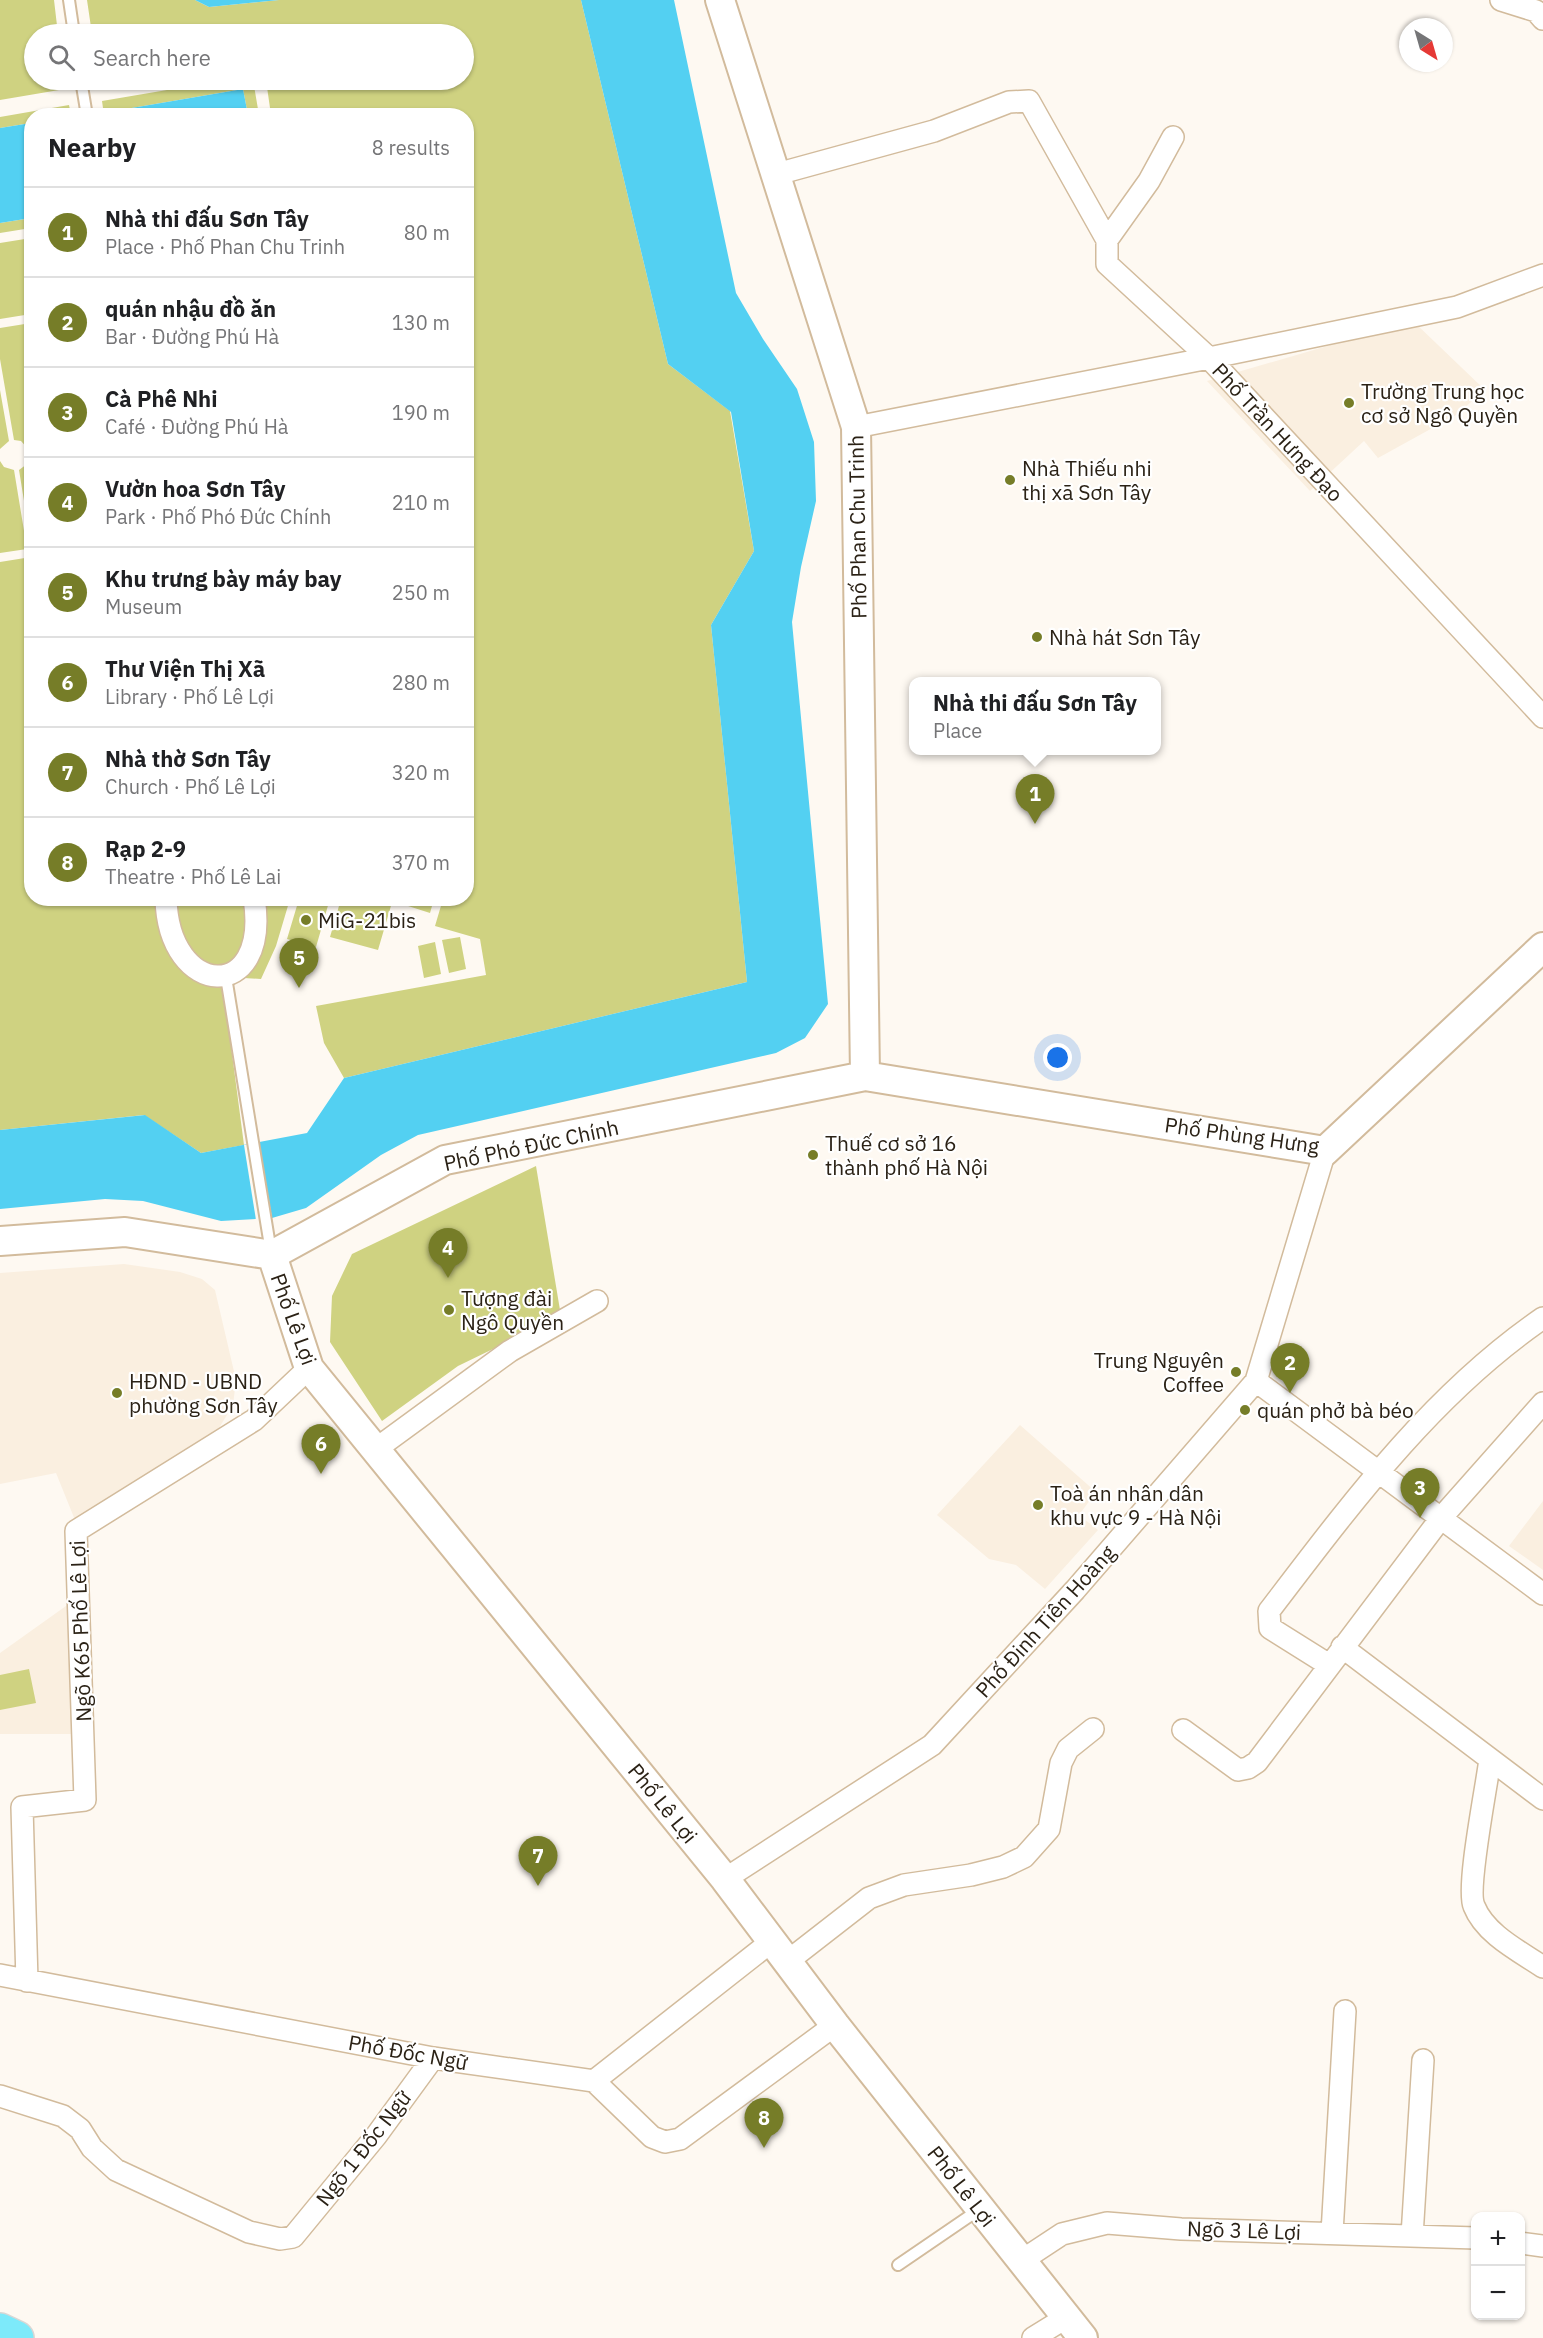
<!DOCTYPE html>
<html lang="en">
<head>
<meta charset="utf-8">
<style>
  :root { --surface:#fff; --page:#f6f6f6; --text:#202124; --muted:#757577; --line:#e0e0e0; --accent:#767d28 }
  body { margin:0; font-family:"IBM Plex Sans",sans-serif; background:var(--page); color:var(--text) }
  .controls { position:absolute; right:18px; bottom:18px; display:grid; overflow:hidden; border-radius:12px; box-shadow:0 2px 4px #0004 }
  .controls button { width:54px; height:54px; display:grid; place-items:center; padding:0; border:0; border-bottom:2px solid var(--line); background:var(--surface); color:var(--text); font:30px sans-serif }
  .compass { position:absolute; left:1399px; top:18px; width:54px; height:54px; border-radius:50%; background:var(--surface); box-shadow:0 2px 4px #0004; rotate:143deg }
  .you { position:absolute; left:1058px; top:1058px; width:21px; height:21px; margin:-15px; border:4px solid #fff; border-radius:50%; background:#1a73e8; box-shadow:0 0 0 9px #1a73e833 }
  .badge { display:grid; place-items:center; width:39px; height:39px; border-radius:50%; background:var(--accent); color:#fff; font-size:20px; font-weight:700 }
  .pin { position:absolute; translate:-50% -50px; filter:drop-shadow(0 2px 3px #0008) }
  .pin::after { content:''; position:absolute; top:32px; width:21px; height:18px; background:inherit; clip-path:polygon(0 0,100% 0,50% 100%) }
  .popup { position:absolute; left:909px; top:677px; width:252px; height:78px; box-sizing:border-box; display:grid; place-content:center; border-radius:12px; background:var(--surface); filter:drop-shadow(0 2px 4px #0005); font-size:20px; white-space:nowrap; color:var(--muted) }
  .popup b { font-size:22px; color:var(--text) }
  .popup::after { content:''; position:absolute; left:50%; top:100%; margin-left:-12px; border:12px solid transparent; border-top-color:var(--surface) }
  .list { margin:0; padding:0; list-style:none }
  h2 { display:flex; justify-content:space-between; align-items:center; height:78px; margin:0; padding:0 24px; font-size:26px }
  h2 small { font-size:20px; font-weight:400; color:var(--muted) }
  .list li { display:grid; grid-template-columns:39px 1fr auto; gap:18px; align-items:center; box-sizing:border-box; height:90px; padding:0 24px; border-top:2px solid var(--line) }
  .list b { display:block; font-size:22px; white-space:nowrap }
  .list p { margin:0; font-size:20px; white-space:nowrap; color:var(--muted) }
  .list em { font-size:20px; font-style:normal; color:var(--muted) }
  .icon { flex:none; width:33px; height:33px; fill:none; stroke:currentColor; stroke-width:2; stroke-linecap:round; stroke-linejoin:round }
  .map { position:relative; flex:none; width:1543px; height:2338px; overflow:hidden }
  .search { position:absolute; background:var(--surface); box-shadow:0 2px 4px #0004; left:24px; top:24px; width:450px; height:66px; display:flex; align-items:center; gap:15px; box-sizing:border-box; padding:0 21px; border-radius:33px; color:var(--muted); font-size:22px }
  .panel { position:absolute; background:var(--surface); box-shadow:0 2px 4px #0004; left:24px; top:108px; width:450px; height:798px; border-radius:24px }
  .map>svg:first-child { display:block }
</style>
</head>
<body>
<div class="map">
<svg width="1543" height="2338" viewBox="0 0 1543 2338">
  <rect width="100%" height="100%" fill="#fef9f2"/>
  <path fill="#faefe0" d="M1413 321 1485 390 1456 415 1378 458 1364 441 1310 491 1207 381Z
    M124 1264 180 1272 202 1279 215 1290 236 1380 233 1405 219 1428 75 1520 56 1473 0 1484V1273Z
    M1020 1425 1096 1492 1079 1515 1098 1530 1045 1589 1016 1565 989 1559 937 1515Z
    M1543 1501V1570L1509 1546Z
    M80 1596 86 1734H0V1653Z"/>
  <path fill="#cfd281" d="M0 0H54L58 34H34V80H64L65 89 0 100Z
    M87 0H195L209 7 279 0H581L668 364 730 411 754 551 711 625 747 982 344 1078 324 1043 316 1006 486 975 480 939 435 926 443 899 466 898V116L271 115 266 80H464V34H92Z
    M226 80H253L259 115H248L243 89 114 111V115H104L102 101Z
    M69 105 71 115 32 116 31 123 0 128V117Z
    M31 218V228L0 233V223Z
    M31 238V314L0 319V243Z
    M31 323 32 450H29L21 441 14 440 0 359V328Z
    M0 390 9 441 0 449Z
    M31 455H32L31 544 19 470 27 464Z
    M0 461 4 467 14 470 27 549 0 553Z
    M31 557 32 898 158 899 161 924 223 985 244 1145 201 1153 144 1115 0 1130V562Z
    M408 898H434V899L430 913 405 905Z
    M174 899H245C247 917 249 956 225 965 220 967 212 966 206 967L184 941Z
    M259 899H290L276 946 261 979 244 978 245 971Z
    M299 899 329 902 316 947 287 939Z
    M341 899H393L378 950 330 937Z
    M460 937 466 969 449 973 442 940Z
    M435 942 441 974 424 978 418 946Z
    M536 1166 561 1316 458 1366 382 1421 330 1342 332 1296 352 1254Z
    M29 1669 36 1703 0 1710V1675Z"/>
  <path fill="#53d0f2" d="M195 0H279L209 7Z
    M581 0H674L736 293 763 339 797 389 814 442 816 501 801 567 792 622 828 1004 805 1038 776 1053 418 1135 381 1155 306 1208 272 1218 221 1221 143 1201 105 1199 0 1209V1130L145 1115 201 1153 307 1133 344 1078 747 982 711 625 754 551 731 412 668 364Z
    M243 89 248 115H114V111Z
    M31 123V218L0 223V128Z"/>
  <path fill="#fef9f2" d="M259 1142 272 1218 256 1220 244 1145Z"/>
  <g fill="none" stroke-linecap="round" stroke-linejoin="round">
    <defs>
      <path id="lane" d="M69 0 74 34
        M81 80 87 116
        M226 977 271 1252
        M898 2265 980 2209"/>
      <path id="street" d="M1501 0 1536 11 1543 19
        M777 174 934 131 1009 102 1029 101 1107 240V264L1209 358 1457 307 1543 275
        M1107 240 1149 181 1173 137
        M856 427 1209 358 1543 717
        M166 898C168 999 271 1005 254 898
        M1256 1381 1543 1594
        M376 1449 510 1351 597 1301
        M1342 1647 1543 1799
        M1329 1665 1270 1628 1269 1611C1350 1505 1432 1394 1543 1318
        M1183 1730 1238 1770 1248 1768 1257 1762 1441 1518 1543 1403
        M1490 1759C1487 1785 1466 1888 1474 1906 1485 1934 1519 1951 1543 1967
        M725 1879 932 1745 1075 1590 1256 1381 1325 1151
        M788 1961 869 1898 904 1885 971 1875 1003 1867 1024 1857 1049 1829 1061 1763 1068 1749 1093 1729
        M0 1975 433 2058 594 2081 772 1941
        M27 1981 22 1807 85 1800 76 1531 254 1420 309 1368
        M594 2081 652 2137 665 2142 680 2139 835 2025
        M0 2096 63 2116 80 2129 92 2148 116 2170 249 2232 280 2239 293 2237 376 2136 433 2058
        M1332 2233 1345 2011
        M1412 2236 1423 2060
        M1520 2243 1543 2246
        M1021 2261 1062 2234 1107 2223 1181 2229 1476 2238
        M1033 2338 1067 2317"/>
      <path id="secondary" d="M720 0 856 427 865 1076
        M0 1241 125 1232 272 1255 445 1160 865 1076 1325 1151 1543 947
        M272 1255 309 1368 725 1879 835 2025 1083 2338"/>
      <path id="highway" d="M0 2330 17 2338"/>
    </defs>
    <use href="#lane" stroke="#d2bb9c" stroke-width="14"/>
    <use href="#street" stroke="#d2bb9c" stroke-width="24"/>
    <use href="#secondary" stroke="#d2bb9c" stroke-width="32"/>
    <use href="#highway" stroke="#d9d7d5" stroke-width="36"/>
    <use href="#lane" stroke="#fff" stroke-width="10"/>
    <use href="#street" stroke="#fff" stroke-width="21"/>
    <use href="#secondary" stroke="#fff" stroke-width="28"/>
    <use href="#highway" stroke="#7deafa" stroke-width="33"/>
  </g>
  <g fill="#767d28" stroke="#fff" stroke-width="2">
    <circle cx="1349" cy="403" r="6"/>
    <circle cx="1010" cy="480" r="6"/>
    <circle cx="1037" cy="637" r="6"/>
    <circle cx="306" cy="920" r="6"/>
    <circle cx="813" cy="1155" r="6"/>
    <circle cx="449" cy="1310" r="6"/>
    <circle cx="1236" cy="1372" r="6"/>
    <circle cx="117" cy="1393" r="6"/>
    <circle cx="1245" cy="1410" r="6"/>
    <circle cx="1038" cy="1505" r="6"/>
  </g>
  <g text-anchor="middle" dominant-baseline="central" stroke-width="4.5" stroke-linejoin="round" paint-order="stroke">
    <g font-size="21" fill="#2b2216" stroke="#fff" text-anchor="start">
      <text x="1361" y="391">Trường Trung học<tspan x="1361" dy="24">cơ sở Ngô Quyền</tspan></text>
      <text x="1022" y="468">Nhà Thiếu nhi<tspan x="1022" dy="24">thị xã Sơn Tây</tspan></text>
      <text x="1049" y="637">Nhà hát Sơn Tây</text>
      <text x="318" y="920">MiG-21bis</text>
      <text x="825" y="1143">Thuế cơ sở 16<tspan x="825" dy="24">thành phố Hà Nội</tspan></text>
      <text x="461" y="1298">Tượng đài<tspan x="461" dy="24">Ngô Quyền</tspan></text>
      <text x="1224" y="1360" text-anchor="end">Trung Nguyên<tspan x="1224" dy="24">Coffee</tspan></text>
      <text x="129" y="1381">HĐND - UBND<tspan x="129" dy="24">phường Sơn Tây</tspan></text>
      <text x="1257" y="1410">quán phở bà béo</text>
      <text x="1050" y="1493">Toà án nhân dân<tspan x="1050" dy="24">khu vực 9 - Hà Nội</tspan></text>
    </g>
    <g font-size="21" fill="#2b2216" stroke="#fff">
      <text transform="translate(1278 432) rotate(47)">Phố Trần Hưng Đạo</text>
      <text transform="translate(857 527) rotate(-91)">Phố Phan Chu Trinh</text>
      <text transform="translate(1242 1135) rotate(8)">Phố Phùng Hưng</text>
      <text transform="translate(531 1145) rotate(-12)">Phố Phó Đức Chính</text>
      <text transform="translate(294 1319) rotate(70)">Phố Lê Lợi</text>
      <text transform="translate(1045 1621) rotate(-48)">Phố Đinh Tiên Hoàng</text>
      <text transform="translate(80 1631) rotate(-92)">Ngõ K65 Phố Lê Lợi</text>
      <text transform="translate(663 1803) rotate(51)">Phố Lê Lợi</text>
      <text transform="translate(408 2052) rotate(10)">Phố Đốc Ngữ</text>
      <text transform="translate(363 2148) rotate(-52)">Ngõ 1 Đốc Ngữ</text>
      <text transform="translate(962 2186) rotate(52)">Phố Lê Lợi</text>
      <text transform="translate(1244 2230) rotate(2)">Ngõ 3 Lê Lợi</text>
    </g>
  </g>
</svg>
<div class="controls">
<button>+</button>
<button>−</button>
</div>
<svg class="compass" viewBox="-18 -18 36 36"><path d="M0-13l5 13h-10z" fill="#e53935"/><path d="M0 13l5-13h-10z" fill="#757577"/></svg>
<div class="you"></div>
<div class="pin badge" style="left:1035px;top:824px">1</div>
<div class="popup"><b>Nhà thi đấu Sơn Tây</b>Place</div>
<div class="pin badge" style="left:1290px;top:1393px">2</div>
<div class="pin badge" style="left:1420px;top:1518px">3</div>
<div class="pin badge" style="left:448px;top:1278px">4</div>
<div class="pin badge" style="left:299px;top:988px">5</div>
<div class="pin badge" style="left:321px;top:1474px">6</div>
<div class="pin badge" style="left:538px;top:1886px">7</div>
<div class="pin badge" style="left:764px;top:2148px">8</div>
<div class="search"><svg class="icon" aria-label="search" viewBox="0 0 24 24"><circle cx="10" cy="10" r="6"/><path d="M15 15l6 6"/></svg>Search here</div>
<section class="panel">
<h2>Nearby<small>8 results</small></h2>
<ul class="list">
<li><span class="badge">1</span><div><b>Nhà thi đấu Sơn Tây</b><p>Place · Phố Phan Chu Trinh</p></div><em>80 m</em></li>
<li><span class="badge">2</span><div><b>quán nhậu đồ ăn</b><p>Bar · Đường Phú Hà</p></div><em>130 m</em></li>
<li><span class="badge">3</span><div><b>Cà Phê Nhi</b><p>Café · Đường Phú Hà</p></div><em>190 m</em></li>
<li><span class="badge">4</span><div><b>Vườn hoa Sơn Tây</b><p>Park · Phố Phó Đức Chính</p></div><em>210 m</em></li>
<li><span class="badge">5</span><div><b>Khu trưng bày máy bay</b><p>Museum</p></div><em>250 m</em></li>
<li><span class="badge">6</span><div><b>Thư Viện Thị Xã</b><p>Library · Phố Lê Lợi</p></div><em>280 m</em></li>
<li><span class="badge">7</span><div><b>Nhà thờ Sơn Tây</b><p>Church · Phố Lê Lợi</p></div><em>320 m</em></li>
<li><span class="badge">8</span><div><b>Rạp 2-9</b><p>Theatre · Phố Lê Lai</p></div><em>370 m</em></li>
</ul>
</section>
</div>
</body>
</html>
